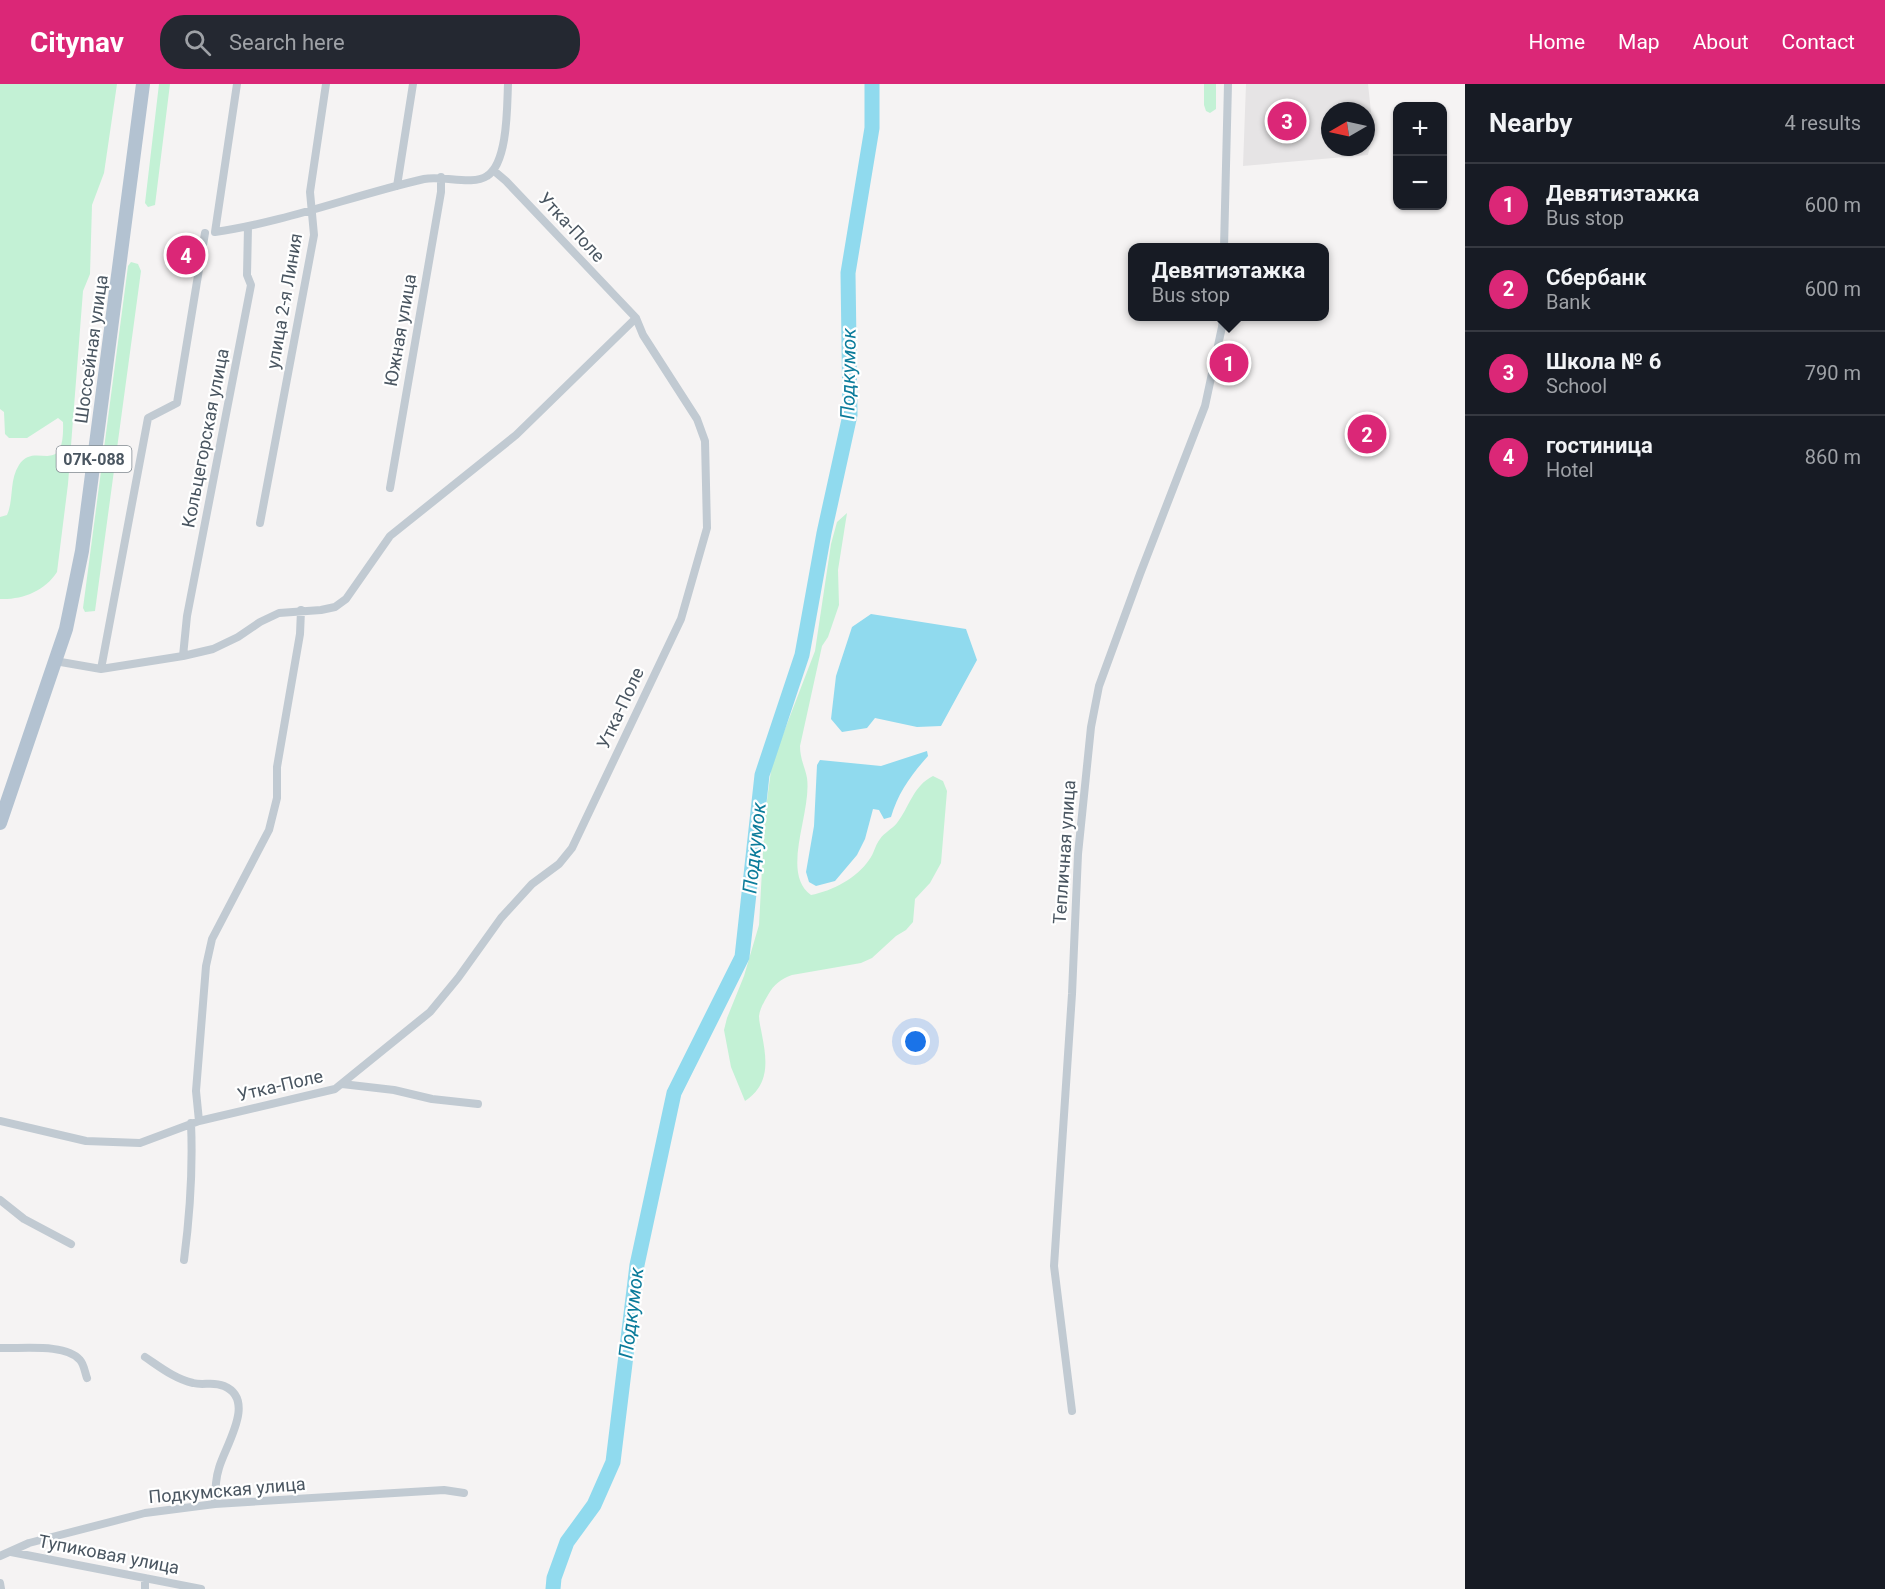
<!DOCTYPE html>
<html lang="en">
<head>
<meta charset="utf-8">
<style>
  :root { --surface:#171b24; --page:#242831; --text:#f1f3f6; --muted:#9ea1a6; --line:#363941; --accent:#db2777 }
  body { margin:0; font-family:Roboto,sans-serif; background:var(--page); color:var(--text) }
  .controls { position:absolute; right:18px; top:18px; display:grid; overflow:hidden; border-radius:12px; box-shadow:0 2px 4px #0004 }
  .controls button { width:54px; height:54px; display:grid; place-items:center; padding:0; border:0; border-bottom:2px solid var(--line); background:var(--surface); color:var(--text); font:30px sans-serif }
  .compass { position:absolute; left:1321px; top:18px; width:54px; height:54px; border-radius:50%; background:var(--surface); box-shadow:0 2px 4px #0004; rotate:261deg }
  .you { position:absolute; left:916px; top:958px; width:21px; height:21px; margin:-15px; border:4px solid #fff; border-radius:50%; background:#1a73e8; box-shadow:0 0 0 9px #1a73e833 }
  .badge { display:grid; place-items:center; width:39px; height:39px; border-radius:50%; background:var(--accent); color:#fff; font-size:20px; font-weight:700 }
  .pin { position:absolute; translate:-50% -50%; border:3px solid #fff; box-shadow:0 2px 6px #0006 }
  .popup { position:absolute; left:1128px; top:159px; width:201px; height:78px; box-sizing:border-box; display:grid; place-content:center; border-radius:12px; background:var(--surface); filter:drop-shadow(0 2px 4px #0005); font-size:20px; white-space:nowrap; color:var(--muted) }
  .popup b { font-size:22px; color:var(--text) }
  .popup::after { content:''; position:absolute; left:50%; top:100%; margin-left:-12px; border:12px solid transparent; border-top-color:var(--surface) }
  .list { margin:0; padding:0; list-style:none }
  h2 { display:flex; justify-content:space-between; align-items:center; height:78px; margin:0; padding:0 24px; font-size:26px }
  h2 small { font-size:20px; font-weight:400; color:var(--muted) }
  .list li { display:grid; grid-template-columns:39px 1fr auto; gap:18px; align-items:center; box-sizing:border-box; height:84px; padding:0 24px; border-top:2px solid var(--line) }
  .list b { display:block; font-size:22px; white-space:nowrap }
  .list p { margin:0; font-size:20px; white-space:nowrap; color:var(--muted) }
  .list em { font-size:20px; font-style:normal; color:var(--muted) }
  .icon { flex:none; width:33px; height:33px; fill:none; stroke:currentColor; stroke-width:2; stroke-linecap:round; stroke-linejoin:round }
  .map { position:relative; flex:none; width:1465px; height:1505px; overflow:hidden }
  header { display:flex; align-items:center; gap:36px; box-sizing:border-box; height:84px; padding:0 30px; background:var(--accent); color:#fff }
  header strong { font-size:28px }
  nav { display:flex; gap:33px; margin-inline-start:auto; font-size:21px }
  .search { width:420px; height:54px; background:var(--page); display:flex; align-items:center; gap:15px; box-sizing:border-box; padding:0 21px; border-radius:24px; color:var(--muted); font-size:22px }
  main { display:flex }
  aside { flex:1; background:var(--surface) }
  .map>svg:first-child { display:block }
</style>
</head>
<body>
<header>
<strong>Citynav</strong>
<div class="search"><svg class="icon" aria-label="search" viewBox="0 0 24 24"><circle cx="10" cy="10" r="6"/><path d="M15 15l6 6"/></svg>Search here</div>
<nav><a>Home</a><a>Map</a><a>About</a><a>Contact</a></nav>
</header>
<main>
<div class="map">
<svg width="1465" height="1505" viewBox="0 0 1465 1505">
  <rect width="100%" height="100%" fill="#f5f3f3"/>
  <path fill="#e6e4e5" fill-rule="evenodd" d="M1246 0H1368L1373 47 1368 71 1243 82ZM1330 27H1366V63H1330Z"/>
  <path fill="#c3f1d5" d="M0 0H117L104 89 92 121 90 190 83 207 68 400 57 488C45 507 22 516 0 515V433L7 431C14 416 9 396 19 381 35 355 65 397 63 338L58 334 27 354H9L5 350 4 328 0 325Z
    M159 0H170L155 121 148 123 145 119Z
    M1204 0H1216V25L1210 29 1206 27 1204 21Z
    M131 178 138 180 141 187 95 527 85 528 83 524 128 182Z
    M847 429 838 486 839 521 828 553 822 562 800 662C800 675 805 683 807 694 812 729 780 789 811 811 832 807 857 794 869 776 874 770 875 761 880 755 884 749 892 745 897 739 910 722 913 702 933 692L943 697 947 707 941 779 930 799 915 815 913 838 906 846 896 852 872 874 861 879 792 891C781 895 774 900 768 911 764 918 760 924 759 932 759 938 761 945 762 951 767 977 770 1000 745 1017L731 983 724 946 727 934 744 892 759 841 765 731 772 679 815 567 831 460 837 438Z"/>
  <path fill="#90daee" d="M871 530 966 545 977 576 941 642 917 643 875 634 867 644 842 648 831 635 836 592 852 543Z
    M927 667 928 672C911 691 898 709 891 733L884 735 879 726 873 725 865 755 857 771 835 797 816 802 809 798 806 788 814 742 817 681 820 676 881 682Z"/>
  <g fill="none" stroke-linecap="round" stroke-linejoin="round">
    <path stroke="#90daee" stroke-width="15" d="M553 1505 554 1494 567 1458 594 1421 613 1378 637 1181 674 1009 742 873 762 691 802 571 824 449 850 331 848 189 872 44V0"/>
    <path stroke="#c1cad2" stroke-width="8" d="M237 0 215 148C286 138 354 111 424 95 443 91 472 102 487 92 508 79 507 22 508 0
      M397 102 413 0
      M1224 164 1228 0
      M390 404 441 108V93
      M260 439 314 151 310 108 326 0
      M183 572 187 532 251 201 247 191 248 143
      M55 577 101 585 183 572 213 565 238 553 260 538 279 529 321 526 335 523 346 515 390 452 516 351 636 234
      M101 585 148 334 177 319 205 149
      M342 1000 394 1006 432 1015 478 1020
      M0 1037 86 1057 140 1059 199 1037 335 1005 430 928 458 894 501 834 532 800 559 780 572 764 681 535 707 444 705 357 697 335 643 251 636 234 506 97 493 86
      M199 1037 196 1007 206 882 212 855 269 746 277 714V683L300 550 301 526
      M0 1116 24 1135 71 1160
      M184 1176C190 1130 193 1085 191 1039
      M0 1264C21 1265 66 1259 80 1276 84 1280 85 1289 87 1294
      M145 1273C160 1283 175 1295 193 1299 204 1302 212 1297 224 1302 257 1316 225 1362 219 1384 215 1396 215 1408 215 1420
      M1072 1327 1054 1182 1072 910 1078 770 1091 643 1099 602 1140 490 1205 322 1222 243 1223 232
      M11 1468 201 1505
      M0 1472 29 1459 145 1429 215 1420 444 1406 464 1409
      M145 1494V1505
      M0 1499 1 1505"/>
    <path stroke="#b3c2d1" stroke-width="14" d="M0 739 66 545 82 467 143 0"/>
  </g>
  <g text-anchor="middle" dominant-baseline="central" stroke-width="4.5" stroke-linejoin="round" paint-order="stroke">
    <rect fill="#fff" stroke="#808990" stroke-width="1.5" x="56.5" y="362" width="75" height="26" rx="4.5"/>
    <g font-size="16" font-weight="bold" fill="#4a5661">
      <text x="94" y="375">07К-088</text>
    </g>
    <g font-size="18" fill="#4a5661" stroke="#fff">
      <text transform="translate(572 143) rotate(47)">Утка-Поле</text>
      <text transform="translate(284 217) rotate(-80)">улица 2-я Линия</text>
      <text transform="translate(400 246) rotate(-80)">Южная улица</text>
      <text transform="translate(91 265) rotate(-82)">Шоссейная улица</text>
      <text transform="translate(205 354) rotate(-79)">Кольцегорская улица</text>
      <text transform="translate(620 624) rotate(-65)">Утка-Поле</text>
      <text transform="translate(1064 768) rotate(-86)">Тепличная улица</text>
      <text transform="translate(280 1001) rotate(-13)">Утка-Поле</text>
      <text transform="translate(227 1406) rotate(-5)">Подкумская улица</text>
      <text transform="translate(109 1470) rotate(11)">Тупиковая улица</text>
    </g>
    <g font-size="20" font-style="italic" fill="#0c7c9b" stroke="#fff">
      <text transform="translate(848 290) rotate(-89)">Подкумок</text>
      <text transform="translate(754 764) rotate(-84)">Подкумок</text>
      <text transform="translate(631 1229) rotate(-83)">Подкумок</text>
    </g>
  </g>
</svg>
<div class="controls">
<button>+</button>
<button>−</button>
</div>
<svg class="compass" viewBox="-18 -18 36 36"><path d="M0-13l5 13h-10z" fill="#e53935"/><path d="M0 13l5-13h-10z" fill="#9ea1a6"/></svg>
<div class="you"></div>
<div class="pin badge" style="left:1229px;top:279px">1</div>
<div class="popup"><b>Девятиэтажка</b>Bus stop</div>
<div class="pin badge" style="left:1367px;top:350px">2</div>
<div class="pin badge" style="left:1287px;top:37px">3</div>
<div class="pin badge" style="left:186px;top:171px">4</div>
</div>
<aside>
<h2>Nearby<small>4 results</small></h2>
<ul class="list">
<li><span class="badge">1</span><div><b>Девятиэтажка</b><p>Bus stop</p></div><em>600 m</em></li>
<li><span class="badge">2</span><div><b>Сбербанк</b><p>Bank</p></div><em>600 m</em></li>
<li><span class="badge">3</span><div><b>Школа № 6</b><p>School</p></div><em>790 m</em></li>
<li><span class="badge">4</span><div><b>гостиница</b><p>Hotel</p></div><em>860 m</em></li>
</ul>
</aside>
</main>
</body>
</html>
